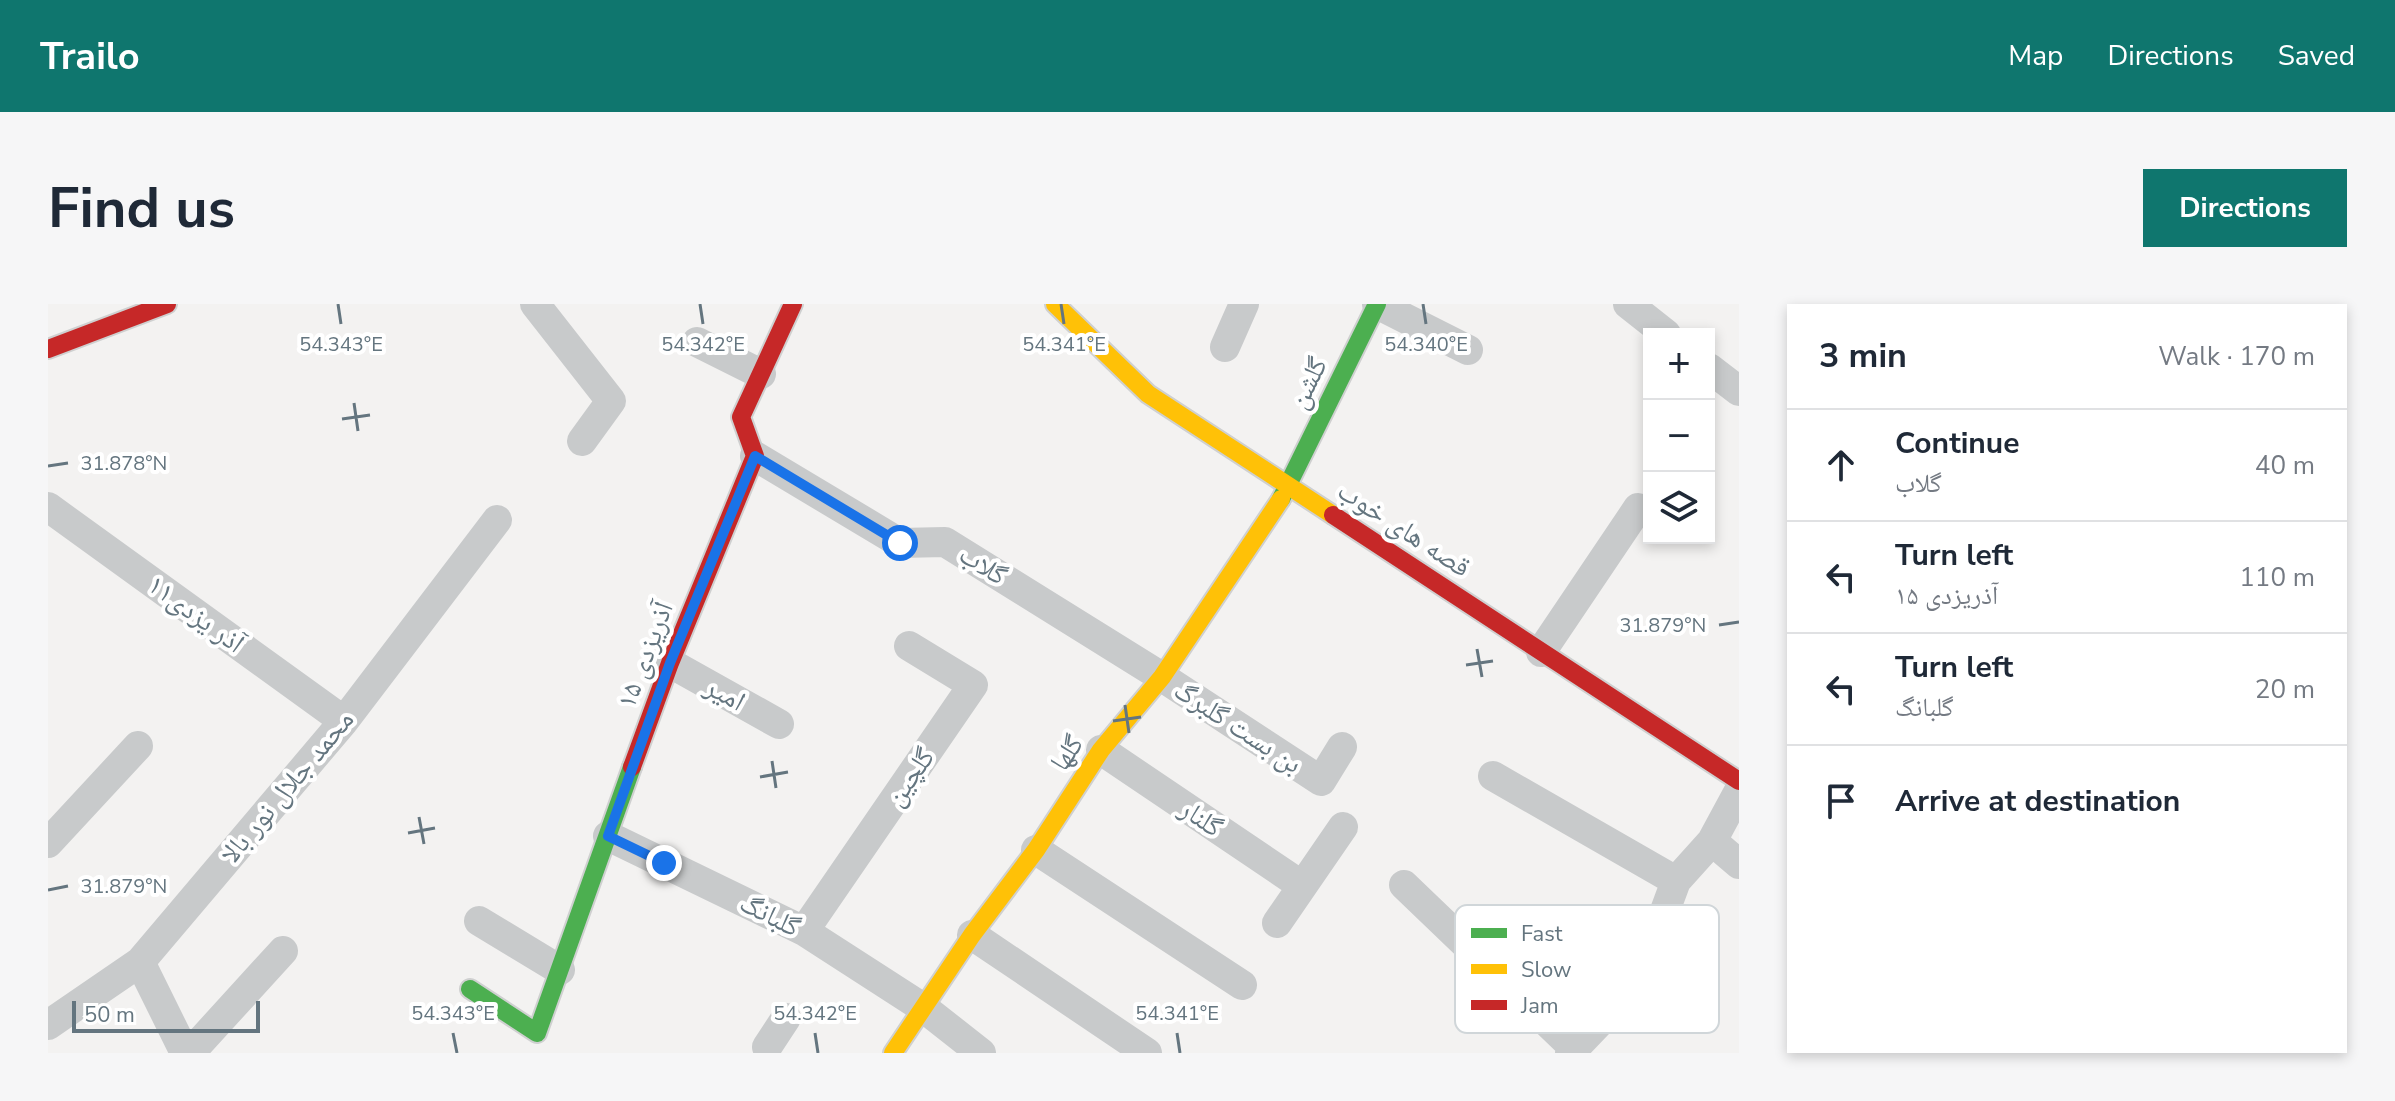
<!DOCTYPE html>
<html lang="en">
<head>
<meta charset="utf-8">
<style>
  :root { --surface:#fff; --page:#f6f6f7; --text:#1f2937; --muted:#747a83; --line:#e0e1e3; --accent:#0f766e }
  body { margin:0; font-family:"Nunito Sans","Noto Naskh Arabic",sans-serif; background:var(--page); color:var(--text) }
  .controls { position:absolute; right:24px; top:24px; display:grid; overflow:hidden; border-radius:0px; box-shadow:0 4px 12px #0003 }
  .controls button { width:72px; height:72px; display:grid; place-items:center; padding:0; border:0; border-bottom:2px solid var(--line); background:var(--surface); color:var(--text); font:40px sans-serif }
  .scale { position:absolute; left:24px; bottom:20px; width:188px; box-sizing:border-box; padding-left:8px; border:4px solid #64757f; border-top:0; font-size:22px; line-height:28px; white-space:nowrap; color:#64757f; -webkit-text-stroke:6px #fff; paint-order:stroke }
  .stop { position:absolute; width:24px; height:24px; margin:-18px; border:6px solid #1a73e8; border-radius:50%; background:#fff }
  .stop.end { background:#1a73e8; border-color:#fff; box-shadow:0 2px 8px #0008 }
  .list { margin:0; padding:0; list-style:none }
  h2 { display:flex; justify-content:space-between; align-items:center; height:104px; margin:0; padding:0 32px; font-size:34px }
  h2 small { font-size:26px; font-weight:400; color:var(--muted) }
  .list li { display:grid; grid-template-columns:52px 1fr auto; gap:24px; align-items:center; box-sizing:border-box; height:112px; padding:0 32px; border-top:2px solid var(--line) }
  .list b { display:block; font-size:30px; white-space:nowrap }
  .list p { margin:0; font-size:26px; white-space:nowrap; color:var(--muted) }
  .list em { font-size:26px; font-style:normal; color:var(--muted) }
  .icon { flex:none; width:44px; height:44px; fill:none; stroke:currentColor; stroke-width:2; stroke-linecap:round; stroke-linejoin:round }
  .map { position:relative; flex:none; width:1691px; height:749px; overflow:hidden; border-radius:0px }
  header { display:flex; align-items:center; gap:48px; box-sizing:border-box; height:112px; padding:0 40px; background:var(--accent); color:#fff }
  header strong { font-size:38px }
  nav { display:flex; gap:44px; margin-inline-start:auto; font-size:28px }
  .intro { display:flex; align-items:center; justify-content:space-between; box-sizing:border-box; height:192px; padding:0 48px }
  h1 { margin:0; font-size:56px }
  .button { padding:20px 36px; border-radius:0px; background:var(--accent); color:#fff; font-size:28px; font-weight:700 }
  main { display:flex; gap:48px; padding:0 48px }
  aside { flex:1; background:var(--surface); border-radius:0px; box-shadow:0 4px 12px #0003 }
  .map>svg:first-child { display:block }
</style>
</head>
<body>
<header>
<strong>Trailo</strong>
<nav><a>Map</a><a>Directions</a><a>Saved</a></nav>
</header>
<div class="intro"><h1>Find us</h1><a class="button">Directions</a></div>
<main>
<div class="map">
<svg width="1691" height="749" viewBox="0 0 1691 749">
  <rect width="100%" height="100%" fill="#f3f2f1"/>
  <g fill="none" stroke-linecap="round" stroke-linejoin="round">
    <defs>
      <path id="fast" d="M1233 195 1329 0
        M422 685 489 729 584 463"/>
      <path id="slow" d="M1007 0 1100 90 1285 211
        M845 749 924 631 988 546 1053 446 1114 373 1233 195"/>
      <path id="jam" d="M0 45 119 0
        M1285 211 1691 477
        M584 463 622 359 707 152 693 113 745 0"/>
    </defs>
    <use href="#fast" stroke="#cfd0d0" stroke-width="22"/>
    <use href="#slow" stroke="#cfd0d0" stroke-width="22"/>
    <use href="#jam" stroke="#cfd0d0" stroke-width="22"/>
    <path stroke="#c8cacb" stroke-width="30" d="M487 0 563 97 534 137
      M1329 0 1420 46
      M1580 0 1618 30
      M649 38 713 70
      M1177 43 1196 0
      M1661 64 1691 87
      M707 152 852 239 897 238 1114 373 1273 477 1294 443
      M0 203 296 417
      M1493 348 1590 204
      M622 359 731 420
      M1053 446 1253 581
      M1445 472 1628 577
      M560 532 756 627 877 705 933 749
      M1664 537 1691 560
      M0 539 90 442
      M988 546 1194 681
      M1356 581 1526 744
      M431 617 512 666
      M1229 619 1295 523
      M756 627 925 381 861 342
      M924 631 1099 749
      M92 658 137 749
      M0 721 92 658 296 417 449 216
      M719 743 738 714
      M142 749 235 647
      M1522 749 1591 677 1628 577 1664 537 1691 487"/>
    <use href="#fast" stroke="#4caf50" stroke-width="18"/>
    <use href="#slow" stroke="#ffc107" stroke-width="18"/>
    <use href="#jam" stroke="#c62828" stroke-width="18"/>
  </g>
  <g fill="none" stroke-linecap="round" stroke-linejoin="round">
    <path stroke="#1a73e8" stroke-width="10" d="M616 559 560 532 622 359 707 152 852 239"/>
  </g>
  <path fill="none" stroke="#64757f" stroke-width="3" d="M290 0 293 20M652 0 655 20M1013 0 1016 20M1375 0 1378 20M306 99 310 127M294 115 322 111M0 162 20 159M1671 321 1691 318M1429 345 1434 373M1418 361 1445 357M1077 401 1081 429M1065 417 1093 413M724 457 728 484M712 473 740 468M371 513 376 540M360 529 387 524M0 586 20 582M405 729 409 749M767 729 770 749M1129 729 1132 749"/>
  <g text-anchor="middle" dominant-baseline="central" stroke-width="8" stroke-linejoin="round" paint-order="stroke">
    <g font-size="28" fill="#64757f" stroke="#fff">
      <text transform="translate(1260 79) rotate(-64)">گلشن</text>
      <text transform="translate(1356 225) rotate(33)">قصه های خوب</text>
      <text transform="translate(935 261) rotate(32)">گلاب</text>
      <text transform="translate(148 310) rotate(36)">آذر یزدی۱۱</text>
      <text transform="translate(597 351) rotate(-69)">۱۵ آذریزدی</text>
      <text transform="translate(677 390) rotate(29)">امیر</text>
      <text transform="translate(1190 423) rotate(33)">بن بست گلبرگ</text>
      <text transform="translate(1019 449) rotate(-56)">گلها</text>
      <text transform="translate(862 473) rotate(-55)">گلچین</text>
      <text transform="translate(239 483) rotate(-50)">محمد جلال نور بالا</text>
      <text transform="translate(1153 514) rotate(34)">گلنار</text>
      <text transform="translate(722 611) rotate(27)">گلبانگ</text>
    </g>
  </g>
  <rect x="1407" y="601" width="264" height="128" rx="12" fill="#fff" stroke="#d0d6d9" stroke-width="2"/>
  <rect x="1423" y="624" width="36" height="10" fill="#4caf50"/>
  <rect x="1423" y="660" width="36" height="10" fill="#ffc107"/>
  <rect x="1423" y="696" width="36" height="10" fill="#c62828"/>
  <g font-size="22" fill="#64757f">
    <text x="1473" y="637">Fast</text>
    <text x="1473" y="673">Slow</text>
    <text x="1473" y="709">Jam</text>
  </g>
  <g font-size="20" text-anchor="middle" fill="#64757f" stroke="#fff" stroke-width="8" stroke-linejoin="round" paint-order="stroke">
    <text x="293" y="47">54.343°E</text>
    <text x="655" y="47">54.342°E</text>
    <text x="1016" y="47">54.341°E</text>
    <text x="1378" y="47">54.340°E</text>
    <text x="76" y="166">31.878°N</text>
    <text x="1615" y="328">31.879°N</text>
    <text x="76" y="589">31.879°N</text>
    <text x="405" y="716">54.343°E</text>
    <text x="767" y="716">54.342°E</text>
    <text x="1129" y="716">54.341°E</text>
  </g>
</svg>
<div class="controls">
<button>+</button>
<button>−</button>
<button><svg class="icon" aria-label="layers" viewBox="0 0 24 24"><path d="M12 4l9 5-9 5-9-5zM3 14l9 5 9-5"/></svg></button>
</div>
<div class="scale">50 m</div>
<div class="stop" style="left:852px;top:239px"></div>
<div class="stop end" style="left:616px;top:559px"></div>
</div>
<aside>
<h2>3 min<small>Walk · 170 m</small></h2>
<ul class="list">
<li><svg class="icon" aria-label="ahead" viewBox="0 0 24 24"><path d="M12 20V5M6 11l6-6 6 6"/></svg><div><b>Continue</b><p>گلاب</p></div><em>40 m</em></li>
<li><svg class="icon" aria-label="left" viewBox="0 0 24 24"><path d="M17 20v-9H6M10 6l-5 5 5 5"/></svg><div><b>Turn left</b><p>۱۵ آذریزدی</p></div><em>110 m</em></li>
<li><svg class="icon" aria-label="left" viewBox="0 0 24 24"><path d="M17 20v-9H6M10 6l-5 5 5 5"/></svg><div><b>Turn left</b><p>گلبانگ</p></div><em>20 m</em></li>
<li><svg class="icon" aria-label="arrive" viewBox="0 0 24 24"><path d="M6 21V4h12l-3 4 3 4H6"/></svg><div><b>Arrive at destination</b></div></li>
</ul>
</aside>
</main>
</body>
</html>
